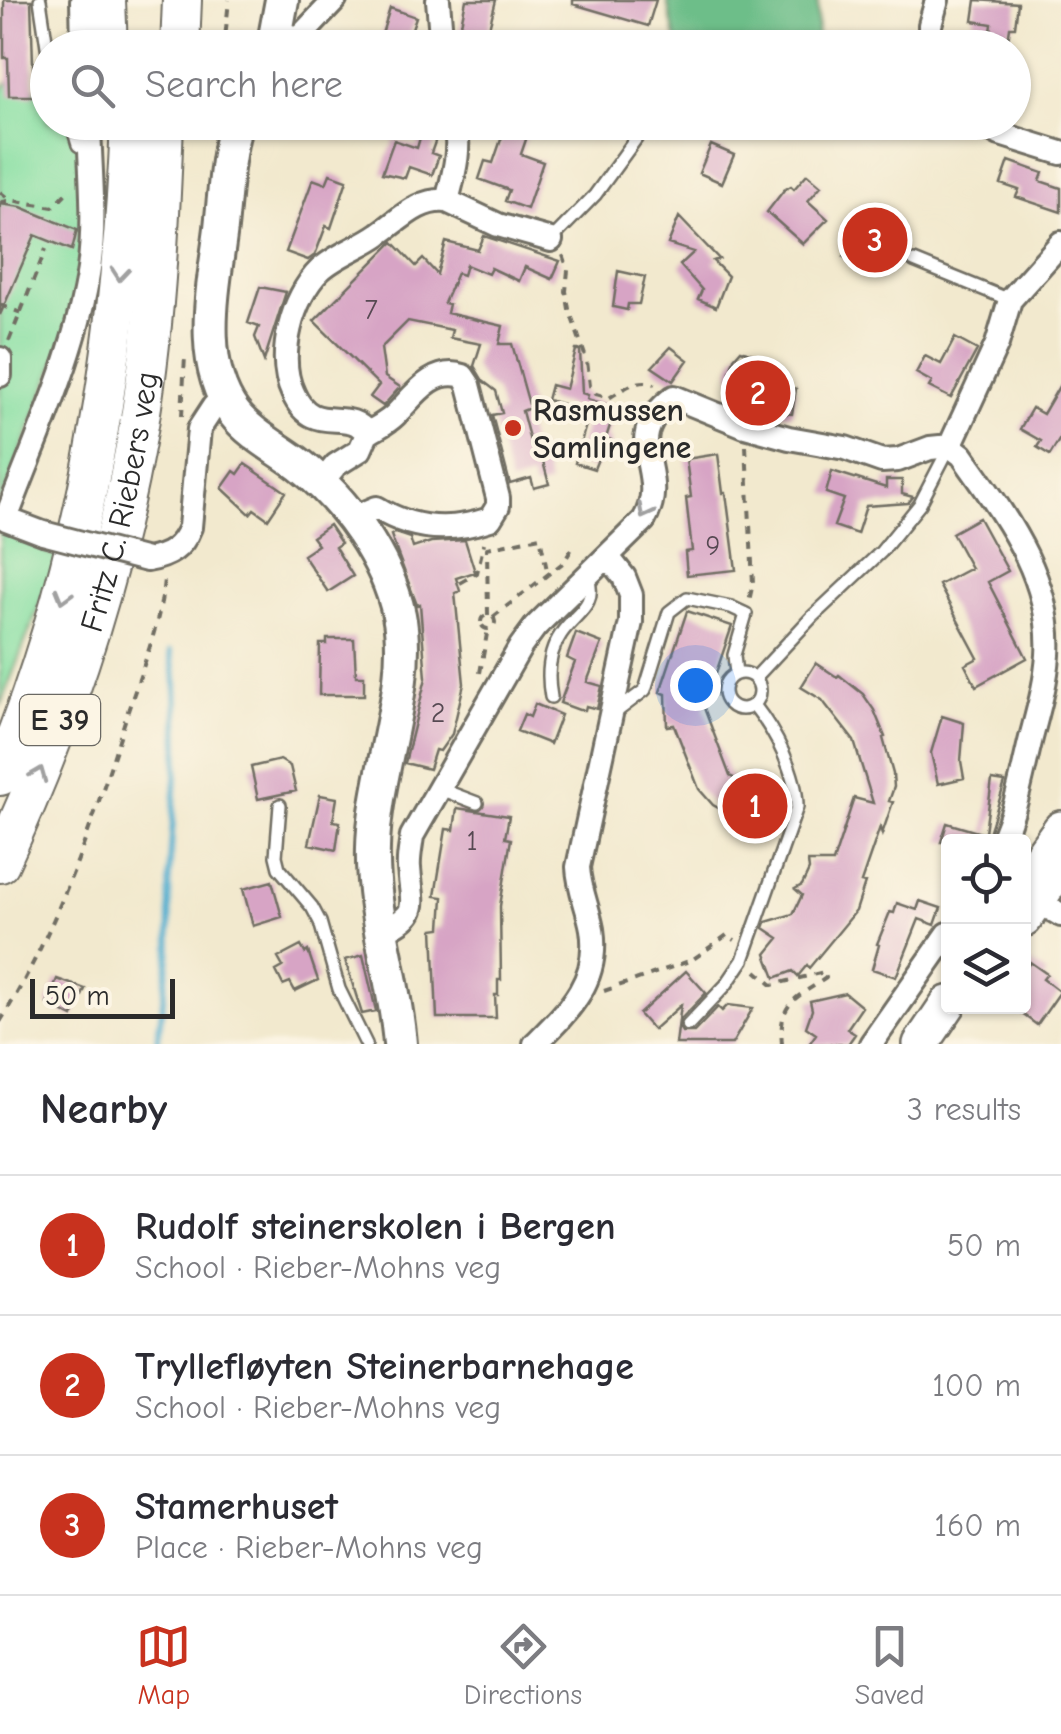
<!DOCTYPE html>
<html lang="en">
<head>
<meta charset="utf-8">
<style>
  :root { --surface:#fff; --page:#f7f7f7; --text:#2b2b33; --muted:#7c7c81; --line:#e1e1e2; --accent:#c8321e }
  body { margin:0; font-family:"Comic Neue",sans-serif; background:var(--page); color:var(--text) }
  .controls { position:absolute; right:30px; bottom:30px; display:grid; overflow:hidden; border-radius:10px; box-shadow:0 2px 8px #0004 }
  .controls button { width:90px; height:90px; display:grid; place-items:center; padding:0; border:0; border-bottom:2px solid var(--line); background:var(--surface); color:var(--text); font:50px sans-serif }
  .scale { position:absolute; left:30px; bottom:25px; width:145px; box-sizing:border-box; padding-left:10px; border:5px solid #2b2b2b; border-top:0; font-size:28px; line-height:35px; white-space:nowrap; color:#2b2b2b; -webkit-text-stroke:8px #fcf5e5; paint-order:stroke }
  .you { position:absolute; left:695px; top:685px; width:35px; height:35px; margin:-25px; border:8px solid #fff; border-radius:50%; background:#1a73e8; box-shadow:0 0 0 15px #1a73e833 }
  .badge { display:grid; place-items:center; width:65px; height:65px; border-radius:50%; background:var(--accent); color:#fff; font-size:32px; font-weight:700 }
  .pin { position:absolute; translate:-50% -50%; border:5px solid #fff; box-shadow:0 2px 10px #0006 }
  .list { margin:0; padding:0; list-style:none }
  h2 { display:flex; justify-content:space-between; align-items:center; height:130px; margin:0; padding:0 40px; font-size:42px }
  h2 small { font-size:32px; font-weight:400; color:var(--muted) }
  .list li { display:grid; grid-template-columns:65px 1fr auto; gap:30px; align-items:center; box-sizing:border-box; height:140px; padding:0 40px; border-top:2px solid var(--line) }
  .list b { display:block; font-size:38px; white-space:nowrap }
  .list p { margin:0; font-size:32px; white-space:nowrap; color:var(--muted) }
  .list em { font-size:32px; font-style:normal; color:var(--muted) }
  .icon { flex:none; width:55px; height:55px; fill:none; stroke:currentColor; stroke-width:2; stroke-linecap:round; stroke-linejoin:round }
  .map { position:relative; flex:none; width:1061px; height:1044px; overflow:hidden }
  .search { position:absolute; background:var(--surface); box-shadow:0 2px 8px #0004; left:30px; right:30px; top:30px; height:110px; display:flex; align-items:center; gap:25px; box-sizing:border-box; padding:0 35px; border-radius:55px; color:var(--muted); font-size:38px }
  .sheet { height:550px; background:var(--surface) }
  nav { display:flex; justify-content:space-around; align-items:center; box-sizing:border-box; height:140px; border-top:2px solid var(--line); background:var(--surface); font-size:28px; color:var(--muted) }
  nav a { display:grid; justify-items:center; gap:5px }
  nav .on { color:var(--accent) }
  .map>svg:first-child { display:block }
</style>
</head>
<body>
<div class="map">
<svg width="1061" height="1044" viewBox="0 0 1061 1044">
  <rect width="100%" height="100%" fill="#fcf5e5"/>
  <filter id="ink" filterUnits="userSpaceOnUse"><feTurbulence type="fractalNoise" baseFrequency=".01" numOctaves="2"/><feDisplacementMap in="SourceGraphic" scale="20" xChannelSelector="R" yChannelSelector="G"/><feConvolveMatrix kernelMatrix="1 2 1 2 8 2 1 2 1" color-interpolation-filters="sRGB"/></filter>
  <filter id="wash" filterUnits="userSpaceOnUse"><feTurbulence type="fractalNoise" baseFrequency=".0048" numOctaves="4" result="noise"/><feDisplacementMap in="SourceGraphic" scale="40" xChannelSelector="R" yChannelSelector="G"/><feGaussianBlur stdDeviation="2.25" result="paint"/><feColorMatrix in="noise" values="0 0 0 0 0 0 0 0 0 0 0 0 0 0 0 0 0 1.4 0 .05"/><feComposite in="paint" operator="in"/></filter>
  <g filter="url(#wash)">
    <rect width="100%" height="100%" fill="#f2e9ce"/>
    <path fill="#87dfa3" stroke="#598567" stroke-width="2.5" d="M16 81 47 95 48 122 81 123 91 182 75 312 0 506V93L6 83Z
      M0 526 58 558 0 706Z"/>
    <path fill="#6dbe89" stroke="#4c745a" stroke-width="2.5" d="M667 0H818L817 47H677Z"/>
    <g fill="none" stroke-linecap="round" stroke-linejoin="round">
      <path stroke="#51aecf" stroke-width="6" d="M157 1044 170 950 169 877 178 749 176 682 170 652"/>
    </g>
    <g id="blocks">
      <path fill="#d7a4c5" d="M4 0H31L34 96H9L8 58H4Z
        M466 0H496L484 48 457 43Z
        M573 0H656L648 26 573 4Z
        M976 0 1018 3 1015 27H1010L1007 48H989L992 24 973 21Z
        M390 8 416 17 406 46 381 37Z
        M527 29 577 43 576 48H522Z
        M507 122H532L521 154 543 162 527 209 505 201 509 190 479 179 485 161 493 163Z
        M424 124 440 128 431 153 439 156 432 175 409 167 405 178 382 173 394 140 417 148Z
        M711 145 734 155 722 183 699 173Z
        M1009 161 1043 173 1040 181 1061 188V212L1016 197 1019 190 1001 184Z
        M330 174 347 180 331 228 326 226 315 255 308 260 286 252 313 179 326 184Z
        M807 174 821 186 808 201 828 219 803 244 767 212 784 190 791 186 794 189Z
        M0 204 21 207 77 230 72 250 35 235 0 315Z
        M679 217 719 259 713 261 728 276 716 307 698 299 702 290 680 265 694 252 668 244Z
        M860 217 901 234 896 247 901 249 895 262 890 260 885 273 844 257Z
        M484 236 560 261 552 279 525 267 519 281 491 268 488 274 466 265 463 275 457 273 444 303 449 304 447 313 503 326 499 344H512L530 408 522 411 532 449 539 447 549 484 534 488 531 478 510 484 492 415 502 413 496 391 483 381 474 366 481 344 450 338 452 330 408 321 381 348 385 377 400 387 383 406 370 397 379 385 314 321 393 242 416 266 423 259 437 274 446 242 478 250Z
        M618 271 645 277 639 304H628L627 310 613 307Z
        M260 287 286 292 264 361 255 337 259 327 248 323Z
        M955 338 977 350 951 398 929 387 932 382 916 373 925 356 941 364Z
        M671 347 688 360 673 381 652 367Z
        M576 350H580L582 393 588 395 587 399 616 407 606 438 611 440 607 455 600 454 594 469 575 463 586 425 578 423 582 409 547 400 551 385 566 389Z
        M741 350 761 357 762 379 796 389 792 414 762 412 739 397 730 372 734 358Z
        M1061 383V437L1050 455 1037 447 1041 441 1020 429 1032 408 1043 414Z
        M718 454 723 493H726L736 570 687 575 685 552 692 551 686 498 691 497 686 459Z
        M245 464 286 492 268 519 254 509 250 514 222 488 234 471 238 474Z
        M832 471 886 488V480H902V494L913 497 908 503 866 506 857 534 834 526 844 499 826 493Z
        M979 518 1008 571 988 582 1027 658 976 686 965 665 978 658 939 585 971 568 952 533Z
        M329 525 341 543 335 547 353 576 328 592 303 555 318 545 312 537Z
        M395 533 410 538 413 548 431 542 465 540 475 572 456 578 460 591 455 593 464 684 452 734 440 751 435 750 429 769 405 763 426 678 420 604 417 605 397 552 391 535Z
        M687 611 732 626 704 708 730 776 773 799 756 829 713 805 699 789 674 725 667 726 666 694 660 692Z
        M576 633 602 643 587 682 602 686 597 709 586 706 585 710H579L560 703 575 662 567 658Z
        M327 639H354L356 676H364V695H319L320 644H327Z
        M816 663 837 677 839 675 863 694 874 710 885 737 883 738 893 774 894 787 889 801 893 802 882 834 880 827 861 882 865 883 856 911 809 968 807 965 798 976 793 971 775 978 766 954 779 938 764 928 766 922 793 914 802 895 795 889 802 885 809 870 808 862H833L854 798 873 803 854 741 822 700 801 687Z
        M535 704 561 715 550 744 517 731 524 714 530 717Z
        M942 716 964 723 961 761 964 778 938 784 931 753Z
        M280 760 290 766 296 791 258 799 251 767Z
        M992 780 1005 782 989 833 985 832Z
        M320 795 337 798 333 821 340 822 336 850 309 844Z
        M457 808 509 816 505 838 511 839 500 906 501 980H498V995H495L496 1018H437L433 929 441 928 443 897 435 896 446 829 454 830Z
        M947 823 988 835 986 842H941Z
        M272 881 282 917 253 926 243 889Z
        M920 901 941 908 935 925 919 919 896 977 872 969 879 945 877 944 890 912 894 913 897 903 917 910Z
        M301 946 305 953 308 951 318 980 295 991 290 982 283 985 276 971 283 967 278 958Z
        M363 955 376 1011 362 1014 345 960Z
        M1030 962 1047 974 1043 979 1060 992 1037 1025 1018 1011 1024 1006V971Z
        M686 971 706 993 681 1019 679 1027 682 1032H694L718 1007 722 1011 728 1005 753 1008 732 1044H676L681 1005 653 1030 639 1014Z
        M57 979 85 989 73 1017 47 1004Z
        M845 993 862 1007 847 1029 855 1034 848 1044H809L816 1034 806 1027 812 1010 810 1001Z"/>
    </g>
  </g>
  <g filter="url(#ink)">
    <use href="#blocks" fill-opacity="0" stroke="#716e64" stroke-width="2.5"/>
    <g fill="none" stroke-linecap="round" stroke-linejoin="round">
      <defs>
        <path id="service" d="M40 0 48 53
          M71 122 78 145 90 152
          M551 240 595 195 643 129
          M914 261 1010 300
          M724 691a18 18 0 1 1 36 0a18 18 0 1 1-36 0Z
          M755 678 812 617 881 552 920 504 950 446
          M551 697C547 675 548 653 561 634 574 614 598 605 588 579
          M616 712 645 690 669 612 687 598 731 607 746 614 734 655 736 674
          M440 789 477 803
          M280 805 276 856 279 868 312 907 320 922 339 989 366 1044
          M688 1025 726 985 743 960 797 807C797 773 775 732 754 705"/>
        <path id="minor" d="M82 0 83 48
          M438 0 442 48
          M274 31 299 38 335 0
          M930 48V25L937 0
          M977 122 1000 134 1061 153
          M447 201 498 225 551 240
          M0 359V375
          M950 446 997 344 1010 300 1061 243
          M320 484 336 465 360 450 367 434C349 404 313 439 293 393 276 357 292 297 320 270 336 255 361 247 379 234 401 219 419 198 447 201 454 173 461 151 455 122
          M351 519 377 508C412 530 451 532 490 519L498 506V498L469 385 463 376C433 366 413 397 395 415 387 423 376 428 367 434
          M43 533 6 519C36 438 76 355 89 269 96 220 90 172 89 122
          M147 560C169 556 182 548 190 527L199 429 214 406 227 400
          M1032 891 1037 901 1061 915
          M382 932C422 912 412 908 409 868 408 858 411 846 412 836L521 646 535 627 644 520C672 470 615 442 674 397L745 426 789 438 845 448 882 461 898 460 930 448 950 446 962 455C1004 515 1053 577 1048 655 1046 684 1038 711 1031 738 1022 774 1017 808 1001 842
          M535 1044C569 1010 600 981 592 929 588 907 579 889 578 867L631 622V595L624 577 608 557
          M871 1044 948 934"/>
        <path id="secondary" d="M273 48 282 0
          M236 122C226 158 225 191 221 228 214 286 196 361 234 413 250 434 279 449 300 465 345 500 387 558 399 615 413 684 374 774 373 848 371 914 395 979 400 1044"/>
        <path id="primary" d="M1024 881 1061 829
          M1024 919 1061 866
          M921 1044 948 1004"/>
        <g id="trunk">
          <path d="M106 0 108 48"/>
          <path d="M180 48 182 0"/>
          <path d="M0 776C87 568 121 347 130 122"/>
          <path id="s1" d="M0 863C62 729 110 588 136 442 155 337 160 229 164 122"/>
        </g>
      </defs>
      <use href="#service" stroke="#716e64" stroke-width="16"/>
      <use href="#minor" stroke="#716e64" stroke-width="28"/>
      <use href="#secondary" stroke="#716e64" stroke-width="38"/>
      <use href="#primary" stroke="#716e64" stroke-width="40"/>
      <use href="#trunk" stroke="#716e64" stroke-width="42"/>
      <path stroke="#716e64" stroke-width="4" stroke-dasharray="8 8" stroke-linecap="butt" d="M224 48 229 0
        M0 192 10 200
        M0 203 10 200 53 207 70 189
        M563 255 568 270 566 291 569 309 587 361 590 386 596 394 609 398C624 389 638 377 655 384
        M0 305 21 313
        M9 341 46 249
        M182 416 185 355
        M746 446 753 583 749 601
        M460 583 477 573 484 543
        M488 615 487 548 540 537 548 575
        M481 622a7 7 0 1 1 14 0a7 7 0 1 1-14 0Z
        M493 617 564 562 574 545
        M480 673 488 628
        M756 971 772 985 824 972
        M604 991 692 960 727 935 735 940
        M0 1022C60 925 94 819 128 711 142 669 161 623 164 578
        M782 1044C778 1001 797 998 826 978L824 972"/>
      <use href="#service" stroke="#fff" stroke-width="11"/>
      <use href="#minor" stroke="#fff" stroke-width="22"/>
      <use href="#secondary" stroke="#fff" stroke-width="32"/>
      <use href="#primary" stroke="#fff" stroke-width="35"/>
      <use href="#trunk" stroke="#fff" stroke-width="38"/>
      <defs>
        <path id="minor-bridge" d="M43 533 147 560"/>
      </defs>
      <use href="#minor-bridge" stroke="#716e64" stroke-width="28" stroke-linecap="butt"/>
      <use href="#minor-bridge" stroke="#fff" stroke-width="22"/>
    </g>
    <defs><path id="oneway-chevron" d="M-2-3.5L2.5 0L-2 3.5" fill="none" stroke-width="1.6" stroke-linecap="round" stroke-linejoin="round" transform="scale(2.5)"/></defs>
    <g stroke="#a0a0a0">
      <use href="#oneway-chevron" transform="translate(120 274) rotate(95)"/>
      <use href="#oneway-chevron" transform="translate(645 512) rotate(118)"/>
      <use href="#oneway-chevron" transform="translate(63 596) rotate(106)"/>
      <use href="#oneway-chevron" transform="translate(39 774) rotate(-68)"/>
    </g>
  </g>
  <circle fill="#c8321e" stroke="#fcf5e5" stroke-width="4" cx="513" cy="428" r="10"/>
  <g text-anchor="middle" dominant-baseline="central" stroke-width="8" stroke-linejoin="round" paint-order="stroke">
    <g font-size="28" fill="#564952">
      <text x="371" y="310">7</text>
      <text x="713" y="546">9</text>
      <text x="438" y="713">2</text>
      <text x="472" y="841">1</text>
    </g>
    <rect fill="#fcf5e5" stroke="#6a6863" stroke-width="2.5" x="20" y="695" width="80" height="50" rx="8"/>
    <g font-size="30" font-weight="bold" fill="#2b2b2b">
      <text x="60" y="720">E 39</text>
    </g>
    <g font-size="32" font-weight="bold" fill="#2b2b2b" stroke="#fcf5e5" text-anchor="start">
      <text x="533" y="410">Rasmussen<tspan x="533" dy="37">Samlingene</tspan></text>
    </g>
    <g font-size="32" fill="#2b2b2b" stroke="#fcf5e5">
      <text stroke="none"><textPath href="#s1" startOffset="382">Fritz C. Riebers veg</textPath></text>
    </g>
  </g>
</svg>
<div class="controls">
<button><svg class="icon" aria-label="locate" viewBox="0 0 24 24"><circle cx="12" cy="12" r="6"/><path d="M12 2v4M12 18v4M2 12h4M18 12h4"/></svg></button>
<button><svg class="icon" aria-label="layers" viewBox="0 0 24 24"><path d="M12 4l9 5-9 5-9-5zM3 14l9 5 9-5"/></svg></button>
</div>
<div class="scale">50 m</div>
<div class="you"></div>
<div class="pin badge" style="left:755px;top:806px">1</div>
<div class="pin badge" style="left:758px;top:393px">2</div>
<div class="pin badge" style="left:875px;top:240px">3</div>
<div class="search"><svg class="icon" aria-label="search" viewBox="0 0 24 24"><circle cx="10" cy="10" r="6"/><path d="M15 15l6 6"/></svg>Search here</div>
</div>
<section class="sheet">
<h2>Nearby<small>3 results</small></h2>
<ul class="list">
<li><span class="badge">1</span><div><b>Rudolf steinerskolen i Bergen</b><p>School · Rieber-Mohns veg</p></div><em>50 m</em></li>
<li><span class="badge">2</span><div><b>Tryllefløyten Steinerbarnehage</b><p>School · Rieber-Mohns veg</p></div><em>100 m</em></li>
<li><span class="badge">3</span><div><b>Stamerhuset</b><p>Place · Rieber-Mohns veg</p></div><em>160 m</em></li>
</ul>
</section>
<nav>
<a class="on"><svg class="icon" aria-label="map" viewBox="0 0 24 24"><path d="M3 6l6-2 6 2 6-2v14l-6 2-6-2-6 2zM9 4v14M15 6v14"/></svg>Map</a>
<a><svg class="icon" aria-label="directions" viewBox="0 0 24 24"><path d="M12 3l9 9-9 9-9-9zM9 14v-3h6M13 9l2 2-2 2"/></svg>Directions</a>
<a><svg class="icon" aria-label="saved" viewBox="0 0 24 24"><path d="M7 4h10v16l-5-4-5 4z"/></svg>Saved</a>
</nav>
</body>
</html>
